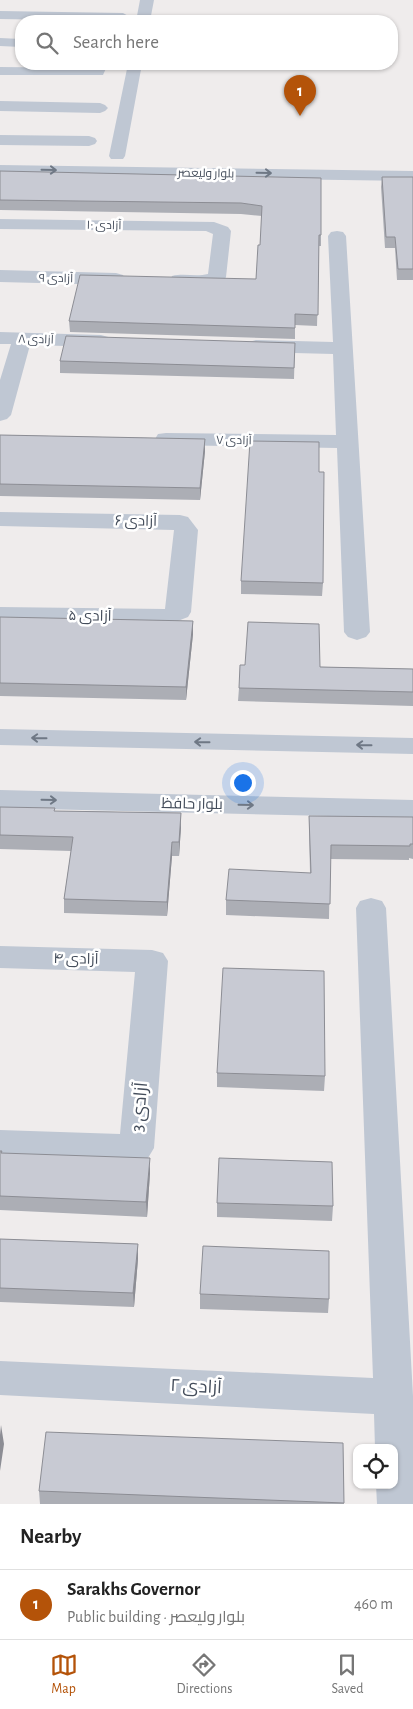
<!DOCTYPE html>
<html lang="en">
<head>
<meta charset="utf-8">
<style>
  :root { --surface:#fff; --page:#f6f6f6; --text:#222; --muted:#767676; --line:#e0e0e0; --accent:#b45309 }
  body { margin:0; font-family:"Alegreya Sans",Cairo,sans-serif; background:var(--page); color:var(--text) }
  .controls { position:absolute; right:15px; bottom:15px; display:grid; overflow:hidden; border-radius:10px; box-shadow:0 1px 4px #0004 }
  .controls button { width:45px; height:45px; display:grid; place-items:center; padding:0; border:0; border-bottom:1px solid var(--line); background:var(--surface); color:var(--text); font:25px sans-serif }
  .you { position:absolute; left:242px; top:782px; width:18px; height:18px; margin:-12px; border:4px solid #fff; border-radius:50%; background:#1a73e8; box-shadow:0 0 0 8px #1a73e833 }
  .badge { display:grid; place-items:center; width:32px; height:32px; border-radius:50%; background:var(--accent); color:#fff; font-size:16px; font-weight:700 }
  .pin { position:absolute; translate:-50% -41px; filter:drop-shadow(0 1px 2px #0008) }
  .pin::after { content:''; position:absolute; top:26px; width:18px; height:15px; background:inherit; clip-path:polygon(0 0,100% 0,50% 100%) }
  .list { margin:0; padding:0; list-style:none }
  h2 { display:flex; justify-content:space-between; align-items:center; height:65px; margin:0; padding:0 20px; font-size:21px }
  h2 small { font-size:16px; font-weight:400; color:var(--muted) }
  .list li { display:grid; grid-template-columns:32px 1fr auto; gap:15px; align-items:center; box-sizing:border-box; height:70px; padding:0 20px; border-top:1px solid var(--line) }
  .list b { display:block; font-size:19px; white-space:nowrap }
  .list p { margin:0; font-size:16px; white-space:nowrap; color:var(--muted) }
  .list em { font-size:16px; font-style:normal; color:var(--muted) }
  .icon { flex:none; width:28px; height:28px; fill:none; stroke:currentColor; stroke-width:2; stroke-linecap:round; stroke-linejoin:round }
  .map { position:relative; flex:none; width:413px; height:1504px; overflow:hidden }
  .search { position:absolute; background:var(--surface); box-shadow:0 1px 4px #0004; left:15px; right:15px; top:15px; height:55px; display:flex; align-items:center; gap:12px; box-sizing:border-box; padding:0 18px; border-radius:20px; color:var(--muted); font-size:19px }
  .sheet { height:135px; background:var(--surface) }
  nav { display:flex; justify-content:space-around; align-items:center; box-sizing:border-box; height:70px; border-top:1px solid var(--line); background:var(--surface); font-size:14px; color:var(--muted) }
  nav a { display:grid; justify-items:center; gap:2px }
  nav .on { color:var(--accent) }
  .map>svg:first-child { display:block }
</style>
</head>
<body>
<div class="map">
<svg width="413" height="1504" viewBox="0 0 413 1504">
  <rect width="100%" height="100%" fill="#efecec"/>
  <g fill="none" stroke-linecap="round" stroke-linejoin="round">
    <path fill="#bfc7d3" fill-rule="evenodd" d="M140 0H154L150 21H136Z
      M0 11 123 13 130 17 123 21 0 19Z
      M0 38 21 39V47L0 46Z
      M94 64H108L103 75H0V67L92 68Z
      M128 64H142L125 156 123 159H111L109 156Z
      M0 101 100 103 105 105 108 108 105 111 100 113 0 111Z
      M0 135 89 136 95 138 97 141 95 144 89 146 0 145Z
      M0 165 413 171V181L0 175Z
      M0 219 214 222 228 227 231 231 226 277 224 281C206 286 190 288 172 284L170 280 172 276C184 273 196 277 208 274L213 234 206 231 0 229Z
      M337 231 343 232 346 236 370 632 366 637 357 640 348 637 344 632 337 448 166 445 158 444 155 439 158 434 166 433 336 435 333 354 256 352 249 350 246 346 249 342 256 340 333 342 328 236 331 232Z
      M0 270 116 273 123 275 125 279 123 283 116 285 0 282Z
      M0 332 101 335 108 337 111 341 108 345 101 347 30 345 11 415 7 419 0 421V380L11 344H0Z
      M0 512 180 515 188 517 198 530 191 612 188 617 170 624 0 621V607L165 609 174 530 0 526Z
      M0 729 413 738V754L0 745Z
      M0 790 413 800V818L0 808Z
      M371 898 382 901 386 908 413 1396V1504H377L376 1485H394V1448H375L374 1414 0 1395V1361L373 1378 356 908 360 901Z
      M0 946 152 950 163 953 168 961 154 1148 148 1158 136 1162 0 1158V1130L120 1134 135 972 0 968Z"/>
  </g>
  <path fill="#acaeb5" d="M0 171 321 178V246H319L317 326 295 325V339L70 332 69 321 256 279 260 245 262 216 241 214 0 210Z
    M382 177H413V280H397L395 248H385L381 187Z
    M295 343 294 379 60 373V361Z
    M0 435 205 439V451L200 500 0 496Z
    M319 472 323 583 322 596 241 594V581Z
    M0 617 193 621V634L186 700 0 696Z
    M245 665 413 669V706L238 701 239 688Z
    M0 807 55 811 181 813V827L179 856H172L167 916 64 913V899L71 851 0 849Z
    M309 816 413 817V859L409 858V860L330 859 329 919 226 915V900L310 873 309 830Z
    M217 1073 325 1076 324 1091 217 1087Z
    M0 1151 2 1153 150 1173 147 1217 0 1210Z
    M217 1203 333 1206 332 1221 217 1217Z
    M0 1239 138 1244V1259L134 1307 0 1302Z
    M200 1294 329 1299 328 1313 200 1309Z
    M343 1443 344 1504H40L39 1491Z"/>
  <path fill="#8c8d94" d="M205 439V451L200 500V488Z
    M193 621V634L186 700V687Z
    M181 813V827L179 856V842Z
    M172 842V856L167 916V902Z
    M150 1158V1173L147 1217 146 1202Z
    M138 1244V1259L134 1307 133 1293Z
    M1 1425 4 1444 0 1471V1435Z"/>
  <path fill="#c8cad3" stroke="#8c8d94" d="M0 171 321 178V235H319L318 315 295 314V328L69 321 80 275 256 279 258 245H260L262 206 241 203 0 200Z
    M382 177H413V269H398L395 237H386Z
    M66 336 295 343 294 368 60 361Z
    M0 435 205 439 200 488 0 484Z
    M250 441 319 442V472H324L323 583 241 581Z
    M0 617 193 621 186 687 0 683Z
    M248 622 319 624 320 667 413 669V692L239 688 240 665H245Z
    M0 807 55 808 54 811 181 813 179 842H172L167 902 64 899 73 837 0 835Z
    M309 816 413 817V844H410V846L331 845 330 904 226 900 229 869 311 873Z
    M223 968 324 971 325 1076 217 1073Z
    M0 1151H2L1 1153 150 1158 146 1202 0 1196Z
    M219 1158 332 1162 333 1206 217 1203Z
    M0 1239 138 1244 133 1293 0 1288Z
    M203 1246 329 1251V1299L200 1294Z
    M46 1432 343 1443 344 1503 39 1491Z"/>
  <defs><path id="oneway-shaft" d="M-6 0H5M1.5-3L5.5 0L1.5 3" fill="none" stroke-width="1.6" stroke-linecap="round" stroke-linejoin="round" transform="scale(1.25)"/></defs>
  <g stroke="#6f7885">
    <use href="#oneway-shaft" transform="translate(49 170) rotate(1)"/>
    <use href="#oneway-shaft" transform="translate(264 173) rotate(1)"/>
    <use href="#oneway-shaft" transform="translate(39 738) rotate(-179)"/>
    <use href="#oneway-shaft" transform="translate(202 742) rotate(-179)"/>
    <use href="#oneway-shaft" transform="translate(364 745) rotate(-179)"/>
    <use href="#oneway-shaft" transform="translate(49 800) rotate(1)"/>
    <use href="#oneway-shaft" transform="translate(246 805) rotate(1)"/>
  </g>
  <g text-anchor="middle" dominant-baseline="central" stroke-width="5" stroke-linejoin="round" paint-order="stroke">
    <g font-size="12" fill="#444d5b" stroke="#fff">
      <text transform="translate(206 173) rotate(1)">بلوار ولیعصر</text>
      <text transform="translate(104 225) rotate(1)">آزادی ۱۰</text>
      <text transform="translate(56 278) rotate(1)">آزادی ۹</text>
      <text transform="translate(36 339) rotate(2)">آزادی ۸</text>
      <text transform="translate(234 440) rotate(1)">آزادی ۷</text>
    </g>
    <g font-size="15" fill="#444d5b" stroke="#fff">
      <text transform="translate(136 521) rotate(1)">آزادی ۶</text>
      <text transform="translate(90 616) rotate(1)">آزادی ۵</text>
      <text transform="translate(192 804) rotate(1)">بلوار حافظ</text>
      <text transform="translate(76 959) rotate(1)">آزادی ۴</text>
    </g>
    <g font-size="18" fill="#444d5b" stroke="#fff">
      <text transform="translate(140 1107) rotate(-85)">آزادی 3</text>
      <text transform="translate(196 1387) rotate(3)">آزادی ۲</text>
    </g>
  </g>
</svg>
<div class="controls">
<button><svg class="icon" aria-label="locate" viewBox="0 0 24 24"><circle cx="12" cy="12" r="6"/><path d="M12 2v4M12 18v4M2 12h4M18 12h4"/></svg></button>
</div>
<div class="you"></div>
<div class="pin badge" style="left:300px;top:116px">1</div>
<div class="search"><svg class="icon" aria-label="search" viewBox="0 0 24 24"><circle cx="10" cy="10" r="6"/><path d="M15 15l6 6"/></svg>Search here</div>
</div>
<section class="sheet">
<h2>Nearby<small></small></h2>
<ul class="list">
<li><span class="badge">1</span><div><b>Sarakhs Governor</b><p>Public building · بلوار ولیعصر</p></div><em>460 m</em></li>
</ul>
</section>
<nav>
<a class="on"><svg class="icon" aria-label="map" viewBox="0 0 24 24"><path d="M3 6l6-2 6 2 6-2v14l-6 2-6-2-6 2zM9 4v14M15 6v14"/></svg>Map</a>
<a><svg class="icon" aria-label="directions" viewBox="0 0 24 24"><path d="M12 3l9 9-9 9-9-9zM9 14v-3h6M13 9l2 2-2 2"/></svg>Directions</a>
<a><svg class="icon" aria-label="saved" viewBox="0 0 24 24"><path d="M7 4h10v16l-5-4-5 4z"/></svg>Saved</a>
</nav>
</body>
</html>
